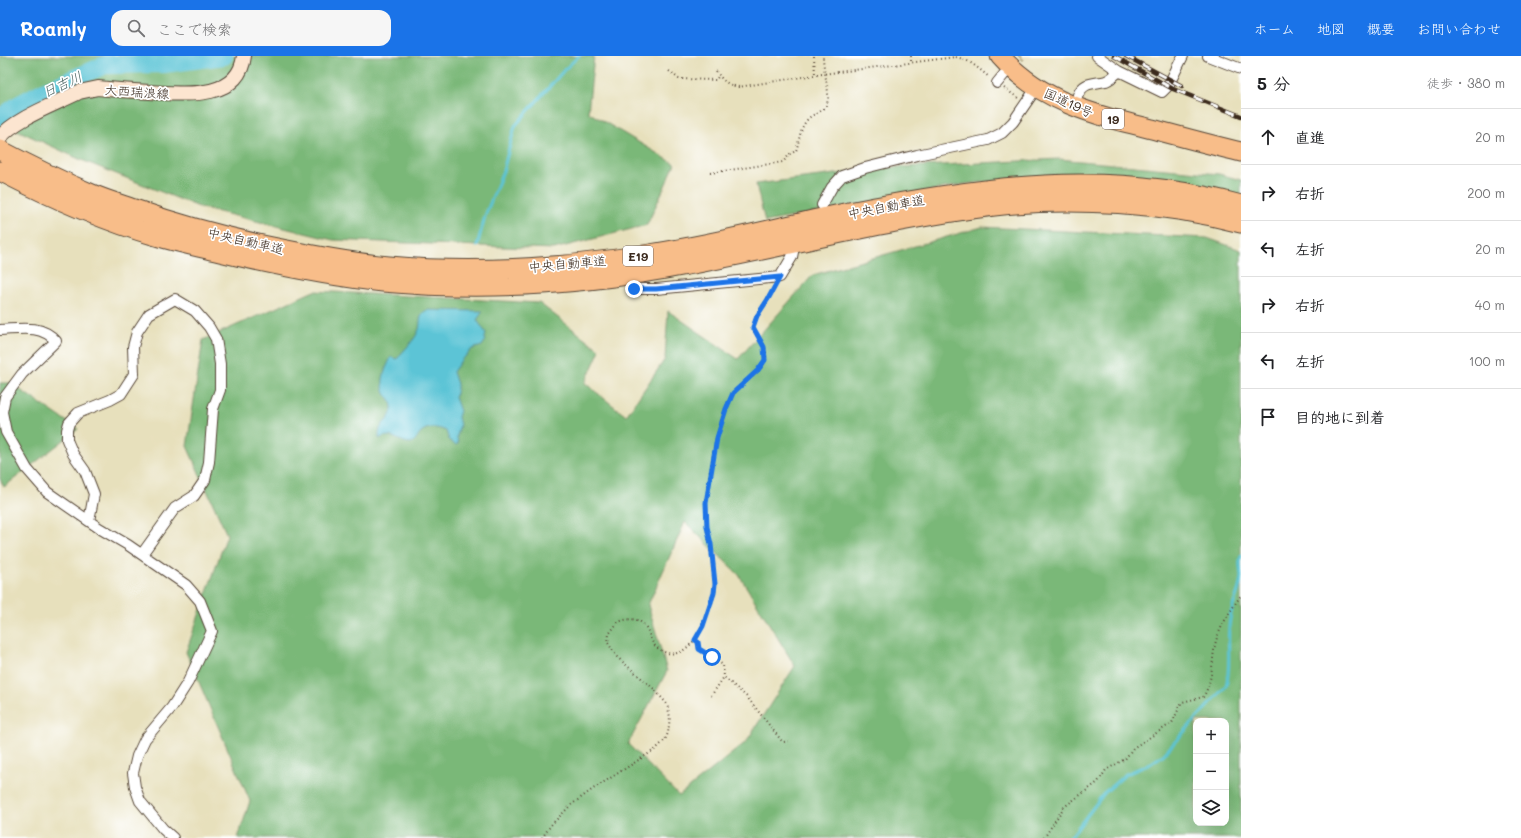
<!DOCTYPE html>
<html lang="ja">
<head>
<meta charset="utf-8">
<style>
  :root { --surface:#fff; --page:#f6f6f6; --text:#202124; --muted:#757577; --line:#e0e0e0; --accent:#1a73e8 }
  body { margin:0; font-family:Mali,"Klee One",sans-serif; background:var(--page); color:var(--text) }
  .controls { position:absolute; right:12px; bottom:12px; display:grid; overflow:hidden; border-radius:8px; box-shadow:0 4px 16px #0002 }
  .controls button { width:36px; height:36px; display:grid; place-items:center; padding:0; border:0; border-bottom:1px solid var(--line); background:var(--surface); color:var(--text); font:20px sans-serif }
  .stop { position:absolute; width:12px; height:12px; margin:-9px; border:3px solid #1a73e8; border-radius:50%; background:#fff }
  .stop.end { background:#1a73e8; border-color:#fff; box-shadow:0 1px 4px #0008 }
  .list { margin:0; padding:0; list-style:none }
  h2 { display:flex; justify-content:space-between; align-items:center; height:52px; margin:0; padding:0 16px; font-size:17px }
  h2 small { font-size:13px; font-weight:400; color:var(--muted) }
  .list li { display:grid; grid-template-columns:26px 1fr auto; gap:12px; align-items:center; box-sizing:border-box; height:56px; padding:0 16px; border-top:1px solid var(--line) }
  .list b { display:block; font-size:15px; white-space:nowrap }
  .list em { font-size:13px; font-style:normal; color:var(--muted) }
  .icon { flex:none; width:22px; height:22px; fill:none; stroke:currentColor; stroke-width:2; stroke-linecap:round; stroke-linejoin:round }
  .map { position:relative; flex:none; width:1241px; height:782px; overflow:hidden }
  header { display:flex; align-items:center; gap:24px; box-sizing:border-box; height:56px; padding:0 20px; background:var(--accent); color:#fff }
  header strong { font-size:19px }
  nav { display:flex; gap:22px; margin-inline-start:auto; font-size:14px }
  .search { width:280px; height:36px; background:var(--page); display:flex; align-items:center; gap:10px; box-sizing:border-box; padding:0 14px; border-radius:12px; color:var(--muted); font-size:15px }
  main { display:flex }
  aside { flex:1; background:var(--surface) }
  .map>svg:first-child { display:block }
</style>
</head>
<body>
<header>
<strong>Roamly</strong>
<div class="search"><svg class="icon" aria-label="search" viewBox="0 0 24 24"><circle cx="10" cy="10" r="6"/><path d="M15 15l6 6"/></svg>ここで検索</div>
<nav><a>ホーム</a><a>地図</a><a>概要</a><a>お問い合わせ</a></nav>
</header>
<main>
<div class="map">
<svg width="1241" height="782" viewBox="0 0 1241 782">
  <rect width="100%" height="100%" fill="#fff"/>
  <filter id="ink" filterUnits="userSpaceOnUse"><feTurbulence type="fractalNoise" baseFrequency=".025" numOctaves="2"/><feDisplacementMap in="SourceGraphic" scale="8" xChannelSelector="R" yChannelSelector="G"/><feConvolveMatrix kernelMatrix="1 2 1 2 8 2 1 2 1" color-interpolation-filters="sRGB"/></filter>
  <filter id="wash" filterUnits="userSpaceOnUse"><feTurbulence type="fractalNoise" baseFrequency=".012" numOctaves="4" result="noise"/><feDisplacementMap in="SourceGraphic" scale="16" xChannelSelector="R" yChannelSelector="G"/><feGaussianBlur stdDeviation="0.9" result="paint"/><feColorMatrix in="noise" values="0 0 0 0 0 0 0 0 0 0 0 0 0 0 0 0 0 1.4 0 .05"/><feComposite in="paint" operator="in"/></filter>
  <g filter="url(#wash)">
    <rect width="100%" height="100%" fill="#e7e0bc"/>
    <path fill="#7ab878" stroke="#5a714b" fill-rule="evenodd" d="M0 0H594L588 56 675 108 647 169 554 193 333 184 199 151 79 103 0 66Z
      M1059 103 1219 118 1241 124V141L1122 121 1048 119 965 128 765 166 756 128 883 112Z
      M982 171 1207 182 1241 194V782H238L250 745 186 596 227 479 187 390 203 284 314 235 539 247 600 294 585 327 626 360 665 303 668 255 738 303 813 219ZM685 466 739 519 795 610 746 686 679 740 628 688 667 615 648 549ZM1196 665H1226V767H1196Z
      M0 327H10L78 373 4 431 0 423Z"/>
    <path fill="#5bc4d6" stroke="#4b777a" d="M427 254 483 255 477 264 486 277 484 287 482 290 472 293 467 299 462 303 453 316 457 328V333L455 341 460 355 458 361 460 369 457 380 458 388 455 389 449 384 446 375C438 371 427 370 420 377 417 381 416 385 411 387 399 387 391 375 379 383 377 365 391 367 392 352 392 345 386 341 384 335 380 323 386 312 391 301L397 303C404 293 415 285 419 273 421 265 418 258 427 254Z"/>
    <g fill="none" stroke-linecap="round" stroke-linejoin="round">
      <path stroke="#5bc4d6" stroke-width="3" d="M477 190 485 160 503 115 515 70 565 13 579 0
        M1070 782 1105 736 1126 718 1150 708 1163 699 1226 630C1232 608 1226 585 1230 563 1232 548 1240 535 1241 521 1241 513 1238 507 1241 500"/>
      <path stroke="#5bc4d6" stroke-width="18" d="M0 62 18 49 42 36 105 9 164 8 224 0"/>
    </g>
  </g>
  <g filter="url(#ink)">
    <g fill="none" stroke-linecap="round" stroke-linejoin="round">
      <path stroke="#c5bc9c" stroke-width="10" stroke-dasharray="10 5" stroke-linecap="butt" d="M1009 13 1021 0"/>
      <defs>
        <path id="street" d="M1097 0 1119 15
          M1208 0 1241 13
          M997 27 1006 16
          M1078 39C1084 25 1094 28 1106 25 1111 23 1115 19 1119 15L1162 36 1168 30 1183 0
          M822 149 832 131 842 120 865 112 917 99 988 84 1002 77 1013 66 1037 31
          M635 233H656L780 221 792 201 793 196
          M0 274C20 273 41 268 56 285L22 318 5 341 2 356 6 376 27 413 47 436 99 472 128 489 186 529 200 545 212 575 188 626 172 651 145 683 137 700 133 717 135 731 140 745 163 773 173 782
          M89 465 94 438 85 415 73 398 67 384V374L69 367 78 357 110 344 121 338 134 318 133 291 137 276 149 258 175 243 195 255 209 271 216 283 220 308V334L213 353 209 406 205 424 194 440 175 452 142 498"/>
        <path id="secondary" d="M0 82C12 64 58 47 79 36L98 32C116 34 133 35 150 36 183 38 239 45 244 0"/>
        <path id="highway" d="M1000 0C1041 46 1095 59 1152 73 1182 81 1211 89 1241 96
          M0 94C30 110 61 125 92 138 106 144 120 148 134 153 183 170 232 183 282 193 317 200 353 207 389 210 475 218 564 212 650 198 717 188 783 170 849 156 981 130 1109 112 1241 149
          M0 115C50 141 104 165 159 181 179 187 200 191 220 196 274 209 328 220 383 226 482 235 584 229 682 210 786 191 889 163 994 150 1073 141 1165 147 1241 167"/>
      </defs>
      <use href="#street" stroke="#554536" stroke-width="12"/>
      <use href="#secondary" stroke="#554536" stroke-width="16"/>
      <use href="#highway" stroke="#554536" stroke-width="21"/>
      <path stroke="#554536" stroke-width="2" stroke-dasharray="1 3" stroke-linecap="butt" d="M814 0 815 19
        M911 0V7
        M669 15 679 23 716 24 719 19
        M716 15C723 25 726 28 738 31L815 19 955 1C969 3 979 13 989 21
        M1004 32 1018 42
        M710 117 783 106 790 98 796 95C800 83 799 74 807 64 813 56 826 58 828 43 829 32 823 13 823 0
        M695 584 697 586 699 593 723 609 724 621 747 641 781 684 783 686 791 685
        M711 640 724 621
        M542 782 551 769 571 749 593 733 656 693 665 684 668 677 670 661 667 648 654 633 617 601 608 587 609 578 618 566C629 562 640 561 647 573 649 577 650 582 653 587 659 596 672 601 682 595 694 588 700 576 705 564 708 555 713 545 715 535 715 528 714 521 713 514 711 489 703 464 707 439 710 413 719 357 734 337 742 325 760 318 765 304 769 290 756 282 753 271L757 260 775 231
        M1044 782 1064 751 1098 726 1106 714 1125 703 1133 692 1172 667 1182 646 1203 641C1214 624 1211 603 1216 585 1221 568 1232 553 1241 539"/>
      <use href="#street" stroke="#fff" stroke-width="10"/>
      <use href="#secondary" stroke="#fce5d0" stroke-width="14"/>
      <use href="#highway" stroke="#f8bd89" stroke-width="19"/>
      <defs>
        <path id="rail" d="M1114 0 1173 33 1241 60
          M1126 0 1182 30"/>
      </defs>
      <use href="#rail" stroke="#3b2a1e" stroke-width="4.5"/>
      <use href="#rail" stroke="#fff" stroke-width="3" stroke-dasharray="9" stroke-linecap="butt"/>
    </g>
  </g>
  <g fill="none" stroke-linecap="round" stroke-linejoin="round" filter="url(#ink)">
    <path stroke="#1a73e8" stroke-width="5" d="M634 233H656L780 221 768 243 757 260 753 271 764 291 765 304 758 314 733 337 726 353 717 382 706 447 707 471 711 488 715 528 714 537 703 570 695 584 698 586 699 593 712 601"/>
  </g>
  <g text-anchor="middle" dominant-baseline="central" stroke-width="3.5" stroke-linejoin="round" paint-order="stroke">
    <g fill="#fff" stroke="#766a62" stroke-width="1">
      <rect x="1102" y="53" width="22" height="20" rx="3"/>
      <rect x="623" y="190" width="30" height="20" rx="3"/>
    </g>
    <g font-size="12" font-weight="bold" fill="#3b2a1e">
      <text x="1113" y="63">19</text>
      <text x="638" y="200">E19</text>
    </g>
    <g font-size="13" fill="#3b2a1e" stroke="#fff">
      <text transform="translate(137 35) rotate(4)">大西瑞浪線</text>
      <text transform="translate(1069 46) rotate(24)">国道19号</text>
      <text transform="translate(886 150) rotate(-11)">中央自動車道</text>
      <text transform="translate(246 184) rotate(13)">中央自動車道</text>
      <text transform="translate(567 207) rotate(-5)">中央自動車道</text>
    </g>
    <g font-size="14" font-style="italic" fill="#46605e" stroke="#fff">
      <text transform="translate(62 28) rotate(-25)">日吉川</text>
    </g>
  </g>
</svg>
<div class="controls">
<button>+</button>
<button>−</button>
<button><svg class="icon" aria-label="layers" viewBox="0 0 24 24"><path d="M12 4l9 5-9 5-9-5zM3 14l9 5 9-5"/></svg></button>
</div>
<div class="stop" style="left:712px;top:601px"></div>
<div class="stop end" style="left:634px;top:233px"></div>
</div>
<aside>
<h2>5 分<small>徒歩 · 380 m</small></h2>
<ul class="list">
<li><svg class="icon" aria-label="ahead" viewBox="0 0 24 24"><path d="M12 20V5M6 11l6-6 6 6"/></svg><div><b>直進</b></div><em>20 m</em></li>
<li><svg class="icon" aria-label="right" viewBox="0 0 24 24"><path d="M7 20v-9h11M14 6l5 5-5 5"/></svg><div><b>右折</b></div><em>200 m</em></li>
<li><svg class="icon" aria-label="left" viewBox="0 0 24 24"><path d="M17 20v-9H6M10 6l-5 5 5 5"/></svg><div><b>左折</b></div><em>20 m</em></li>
<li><svg class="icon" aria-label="right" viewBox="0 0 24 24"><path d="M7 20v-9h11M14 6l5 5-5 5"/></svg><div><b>右折</b></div><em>40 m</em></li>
<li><svg class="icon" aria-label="left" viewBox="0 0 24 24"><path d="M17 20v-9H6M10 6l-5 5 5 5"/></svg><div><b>左折</b></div><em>100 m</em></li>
<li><svg class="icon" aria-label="arrive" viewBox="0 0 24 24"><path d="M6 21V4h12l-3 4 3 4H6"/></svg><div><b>目的地に到着</b></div></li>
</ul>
</aside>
</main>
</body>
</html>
